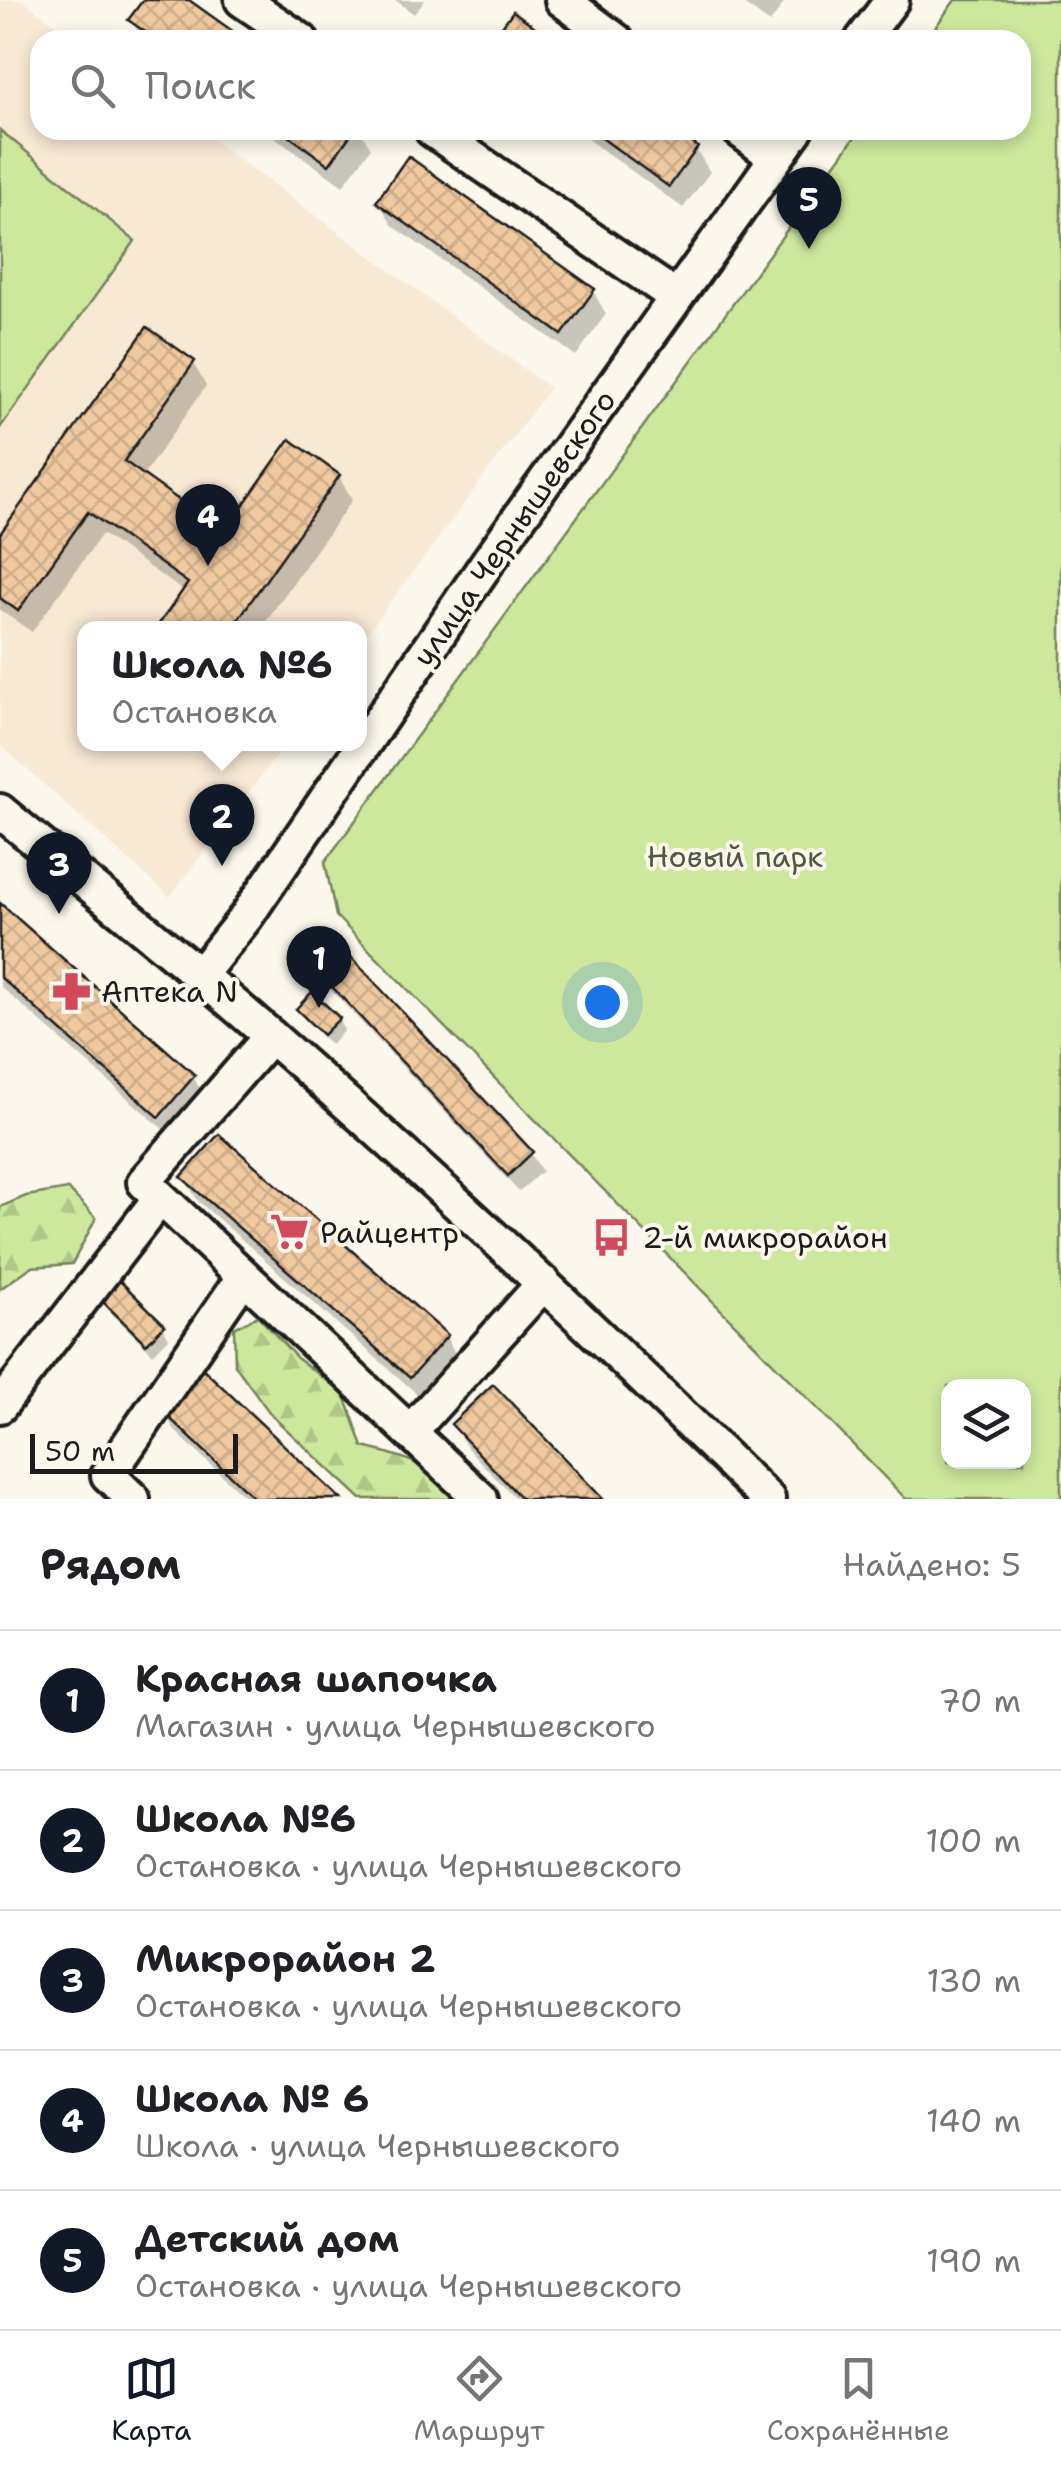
<!DOCTYPE html>
<html lang="ru">
<head>
<meta charset="utf-8">
<style>
  :root { --surface:#fff; --page:#f2f2f2; --text:#202124; --muted:#757577; --line:#e0e0e0; --accent:#111827 }
  body { margin:0; font-family:"Shantell Sans",sans-serif; background:var(--page); color:var(--text) }
  .controls { position:absolute; right:30px; bottom:30px; display:grid; overflow:hidden; border-radius:20px; box-shadow:0 5px 15px #0003 }
  .controls button { width:90px; height:90px; display:grid; place-items:center; padding:0; border:0; border-bottom:2px solid var(--line); background:var(--surface); color:var(--text); font:50px sans-serif }
  .scale { position:absolute; left:30px; bottom:25px; width:208px; box-sizing:border-box; padding-left:10px; border:5px solid #1c1c1c; border-top:0; font-size:28px; line-height:35px; white-space:nowrap; color:#1c1c1c; -webkit-text-stroke:8px #fbf7ec; paint-order:stroke }
  .you { position:absolute; left:602px; top:1002px; width:35px; height:35px; margin:-25px; border:8px solid #fff; border-radius:50%; background:#1a73e8; box-shadow:0 0 0 15px #1a73e833 }
  .badge { display:grid; place-items:center; width:65px; height:65px; border-radius:50%; background:var(--accent); color:#fff; font-size:32px; font-weight:700 }
  .pin { position:absolute; translate:-50% -82px; filter:drop-shadow(0 2px 5px #0008) }
  .pin::after { content:''; position:absolute; top:52px; width:35px; height:30px; background:inherit; clip-path:polygon(0 0,100% 0,50% 100%) }
  .popup { position:absolute; left:77px; top:621px; width:290px; height:130px; box-sizing:border-box; display:grid; place-content:center; border-radius:20px; background:var(--surface); filter:drop-shadow(0 2px 8px #0005); font-size:32px; white-space:nowrap; color:var(--muted) }
  .popup b { font-size:38px; color:var(--text) }
  .popup::after { content:''; position:absolute; left:50%; top:100%; margin-left:-20px; border:20px solid transparent; border-top-color:var(--surface) }
  .list { margin:0; padding:0; list-style:none }
  h2 { display:flex; justify-content:space-between; align-items:center; height:130px; margin:0; padding:0 40px; font-size:42px }
  h2 small { font-size:32px; font-weight:400; color:var(--muted) }
  .list li { display:grid; grid-template-columns:65px 1fr auto; gap:30px; align-items:center; box-sizing:border-box; height:140px; padding:0 40px; border-top:2px solid var(--line) }
  .list b { display:block; font-size:38px; white-space:nowrap }
  .list p { margin:0; font-size:32px; white-space:nowrap; color:var(--muted) }
  .list em { font-size:32px; font-style:normal; color:var(--muted) }
  .icon { flex:none; width:55px; height:55px; fill:none; stroke:currentColor; stroke-width:2; stroke-linecap:round; stroke-linejoin:round }
  .map { position:relative; flex:none; width:1061px; height:1499px; overflow:hidden }
  .search { position:absolute; background:var(--surface); box-shadow:0 5px 15px #0003; left:30px; right:30px; top:30px; height:110px; display:flex; align-items:center; gap:25px; box-sizing:border-box; padding:0 35px; border-radius:30px; color:var(--muted); font-size:38px }
  .sheet { height:830px; background:var(--surface) }
  nav { display:flex; justify-content:space-around; align-items:center; box-sizing:border-box; height:140px; border-top:2px solid var(--line); background:var(--surface); font-size:28px; color:var(--muted) }
  nav a { display:grid; justify-items:center; gap:5px }
  nav .on { color:var(--accent) }
  .map>svg:first-child { display:block }
</style>
</head>
<body>
<div class="map">
<svg width="1061" height="1499" viewBox="0 0 1061 1499">
  <defs>
    <pattern id="forest-firs" width="22" height="20" patternUnits="userSpaceOnUse" patternTransform="scale(2.5)"><rect width="22" height="20" fill="#cde79d"/><path d="M5 1l3.5 6h-7zM16 11l3.5 6h-7z" fill="#afc687"/></pattern>
    <pattern id="building-cross-hatch" width="8" height="8" patternUnits="userSpaceOnUse" patternTransform="scale(2.5)"><rect width="8" height="8" fill="#f0c9a0"/><path d="M0 0l8 8M0 8l8-8" fill="none" stroke="#cdac89"/></pattern>
  </defs>
  <rect width="100%" height="100%" fill="#fbf7ec"/>
  <filter id="ink" filterUnits="userSpaceOnUse"><feTurbulence type="fractalNoise" baseFrequency=".01" numOctaves="2"/><feDisplacementMap in="SourceGraphic" scale="20" xChannelSelector="R" yChannelSelector="G"/><feConvolveMatrix kernelMatrix="1 2 1 2 8 2 1 2 1" color-interpolation-filters="sRGB"/></filter>
  <g filter="url(#ink)">
    <path fill="#f8e9d5" d="M0 0H22L77 40H40V130H199L550 388 360 643V628H84V744H285L170 897 0 745Z"/>
    <path fill="url(#forest-firs)" stroke="#74825c" stroke-width="2.5" d="M68 1189 96 1218 72 1264 31 1267 0 1289V1207L26 1196Z
      M258 1316 297 1358 344 1393 363 1447C404 1457 431 1463 456 1499H361L272 1416 235 1365 234 1328Z"/>
    <path fill="#cde79d" stroke="#74825c" stroke-width="2.5" fill-rule="evenodd" d="M955 0H1061V1499H906L336 916 325 862 860 130H1021V40H926ZM948 1386H1024V1462H948Z
      M0 130 135 241 0 428Z"/>
    <path fill="#0003" d="M146 0H185L240 40H143L131 20Z
      M395 0H425L414 14Z
      M738 0H786L770 23Z
      M265 130H360L371 148 343 186Z
      M575 130H671L696 149 710 172 683 208Z
      M379 202 593 291 606 314 576 356 392 225Z
      M193 363 206 386 142 477 225 536 339 477 352 500 261 628H159L185 592 102 534 32 632 0 610V539Z
      M0 907 193 1077 207 1100 173 1138 0 986Z
      M337 945 531 1154 542 1171 519 1192 325 983 315 966Z
      M299 1010 338 1019 344 1030 331 1045 306 1021Z
      M184 1178 446 1337 459 1360 424 1400 198 1201Z
      M101 1297 163 1327 169 1338 153 1354 107 1309Z
      M162 1408 337 1499H247L175 1431Z
      M454 1425 600 1499H516L467 1448Z"/>
    <path fill="url(#building-cross-hatch)" stroke="#1c1c1c" stroke-width="2.5" d="M143 0H189L245 40H157L128 20Z
      M513 11 553 40H492Z
      M281 130H354L329 165Z
      M591 130H675L698 147 669 187Z
      M408 156 595 289 562 335 376 202Z
      M147 327 195 361 124 461 224 532 290 439 340 475 232 628H156L188 583 88 512 18 611 0 598V534Z
      M0 903 195 1075 159 1117 0 977Z
      M337 942 533 1152 508 1176 312 965Z
      M312 992 340 1018 323 1035 296 1009Z
      M219 1134 448 1335 410 1378 181 1177Z
      M117 1278 165 1325 146 1344 98 1297Z
      M199 1365 341 1499H255L159 1408Z
      M493 1384 603 1499H522L451 1424Z"/>
    <g fill="none" stroke-linecap="round" stroke-linejoin="round">
      <defs>
        <path id="minor" d="M242 0 301 40
          M562 0 616 40
          M862 40 892 0
          M432 130 676 297
          M739 130 775 157
          M0 811C91 887 185 961 274 1039 444 1187 607 1342 768 1499
          M199 976 246 917 489 560 796 130
          M271 1036 144 1182 481 1499
          M0 1406 160 1198
          M410 1432 544 1283
          M133 1499 108 1475 244 1276"/>
      </defs>
      <use href="#minor" stroke="#1c1c1c" stroke-width="40"/>
      <use href="#minor" stroke="#fbf7ec" stroke-width="32"/>
    </g>
  </g>
  <defs>
    <symbol id="pharmacy-bare" viewBox="-9 -9 18 18"><path d="M-2-6h4v4h4v4h-4v4h-4v-4h-4v-4h4Z" fill="#d1495b" stroke="#fbf7ec" stroke-width="2.5" paint-order="stroke"/></symbol>
    <symbol id="supermarket-bare" viewBox="-9 -9 18 18"><path d="M-6-5.5h2.5l.6 2H6L4.5 2H-2.5L-4.4-4H-6ZM-1.5 3.2a1.3 1.3 0 1 0 .1 0ZM3 3.2a1.3 1.3 0 1 0 .1 0Z" fill="#d1495b" stroke="#fbf7ec" stroke-width="2.5" paint-order="stroke"/></symbol>
    <symbol id="bus-bare" viewBox="-9 -9 18 18"><path d="M-5-6H5V4H4V6H2V4H-2V6H-4V4H-5ZM-3.5-4V0h7V-4ZM-3.5 1.2v1.5H-2V1.2ZM2 1.2v1.5H3.5V1.2Z" fill="#d1495b" stroke="#fbf7ec" stroke-width="2.5" paint-order="stroke"/></symbol>
  </defs>
  <g fill-rule="evenodd">
    <use href="#pharmacy-bare" x="44" y="964" width="55" height="55"/>
    <use href="#supermarket-bare" x="262" y="1204" width="55" height="55"/>
    <use href="#bus-bare" x="584" y="1210" width="55" height="55"/>
  </g>
  <g text-anchor="middle" dominant-baseline="central" stroke-width="8" stroke-linejoin="round" paint-order="stroke">
    <g font-size="30" fill="#1c1c1c" stroke="#fbf7ec">
      <text transform="translate(514 528) rotate(-55)">улица Чернышевского</text>
    </g>
    <g font-size="30" fill="#515943" stroke="#fbf7ec">
      <text x="735" y="856">Новый парк</text>
    </g>
    <g font-size="30" fill="#1c1c1c" stroke="#fbf7ec" text-anchor="start">
      <text x="101" y="991">Аптека N</text>
      <text x="320" y="1232">Райцентр</text>
      <text x="642" y="1237">2-й микрорайон</text>
    </g>
  </g>
</svg>
<div class="controls">
<button><svg class="icon" aria-label="layers" viewBox="0 0 24 24"><path d="M12 4l9 5-9 5-9-5zM3 14l9 5 9-5"/></svg></button>
</div>
<div class="scale">50 m</div>
<div class="you"></div>
<div class="pin badge" style="left:319px;top:1008px">1</div>
<div class="pin badge" style="left:222px;top:866px">2</div>
<div class="popup"><b>Школа №6</b>Остановка</div>
<div class="pin badge" style="left:59px;top:914px">3</div>
<div class="pin badge" style="left:208px;top:566px">4</div>
<div class="pin badge" style="left:809px;top:249px">5</div>
<div class="search"><svg class="icon" aria-label="search" viewBox="0 0 24 24"><circle cx="10" cy="10" r="6"/><path d="M15 15l6 6"/></svg>Поиск</div>
</div>
<section class="sheet">
<h2>Рядом<small>Найдено: 5</small></h2>
<ul class="list">
<li><span class="badge">1</span><div><b>Красная шапочка</b><p>Магазин · улица Чернышевского</p></div><em>70 m</em></li>
<li><span class="badge">2</span><div><b>Школа №6</b><p>Остановка · улица Чернышевского</p></div><em>100 m</em></li>
<li><span class="badge">3</span><div><b>Микрорайон 2</b><p>Остановка · улица Чернышевского</p></div><em>130 m</em></li>
<li><span class="badge">4</span><div><b>Школа № 6</b><p>Школа · улица Чернышевского</p></div><em>140 m</em></li>
<li><span class="badge">5</span><div><b>Детский дом</b><p>Остановка · улица Чернышевского</p></div><em>190 m</em></li>
</ul>
</section>
<nav>
<a class="on"><svg class="icon" aria-label="map" viewBox="0 0 24 24"><path d="M3 6l6-2 6 2 6-2v14l-6 2-6-2-6 2zM9 4v14M15 6v14"/></svg>Карта</a>
<a><svg class="icon" aria-label="directions" viewBox="0 0 24 24"><path d="M12 3l9 9-9 9-9-9zM9 14v-3h6M13 9l2 2-2 2"/></svg>Маршрут</a>
<a><svg class="icon" aria-label="saved" viewBox="0 0 24 24"><path d="M7 4h10v16l-5-4-5 4z"/></svg>Сохранённые</a>
</nav>
</body>
</html>
